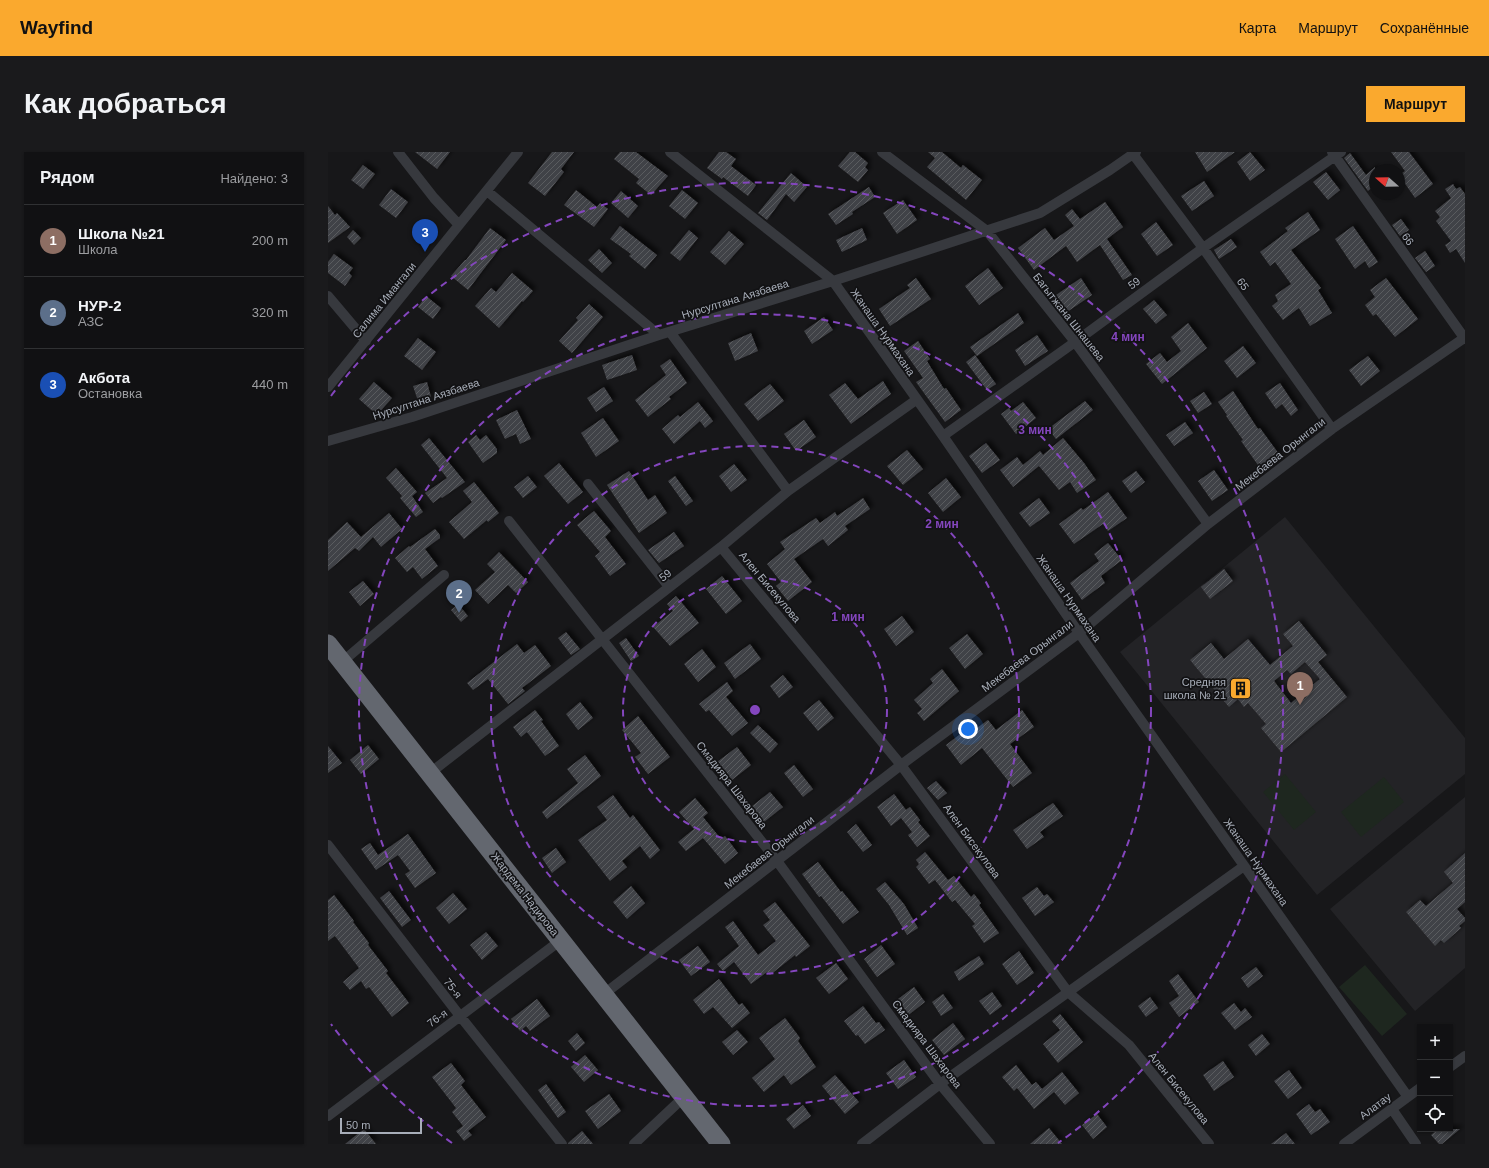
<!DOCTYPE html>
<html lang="ru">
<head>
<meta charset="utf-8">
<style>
  :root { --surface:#111113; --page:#1a1a1c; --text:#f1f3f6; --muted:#9c9da0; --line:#303133; --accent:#faa92e }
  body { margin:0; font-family:Helvetica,sans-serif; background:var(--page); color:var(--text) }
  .controls { position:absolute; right:12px; bottom:12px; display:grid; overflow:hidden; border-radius:0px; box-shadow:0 1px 3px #0004 }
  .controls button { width:36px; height:36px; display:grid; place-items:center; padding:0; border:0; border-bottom:1px solid var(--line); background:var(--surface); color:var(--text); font:20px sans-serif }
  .compass { position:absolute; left:1041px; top:12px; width:36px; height:36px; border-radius:50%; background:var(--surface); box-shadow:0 1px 3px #0004; rotate:290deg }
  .scale { position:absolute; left:12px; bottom:10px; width:82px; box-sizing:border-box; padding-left:4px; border:2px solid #a8aeb9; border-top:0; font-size:11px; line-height:14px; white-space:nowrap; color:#a8aeb9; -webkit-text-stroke:3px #121214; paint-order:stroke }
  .you { position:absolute; left:640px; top:577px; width:14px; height:14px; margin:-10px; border:3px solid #fff; border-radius:50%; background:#1a73e8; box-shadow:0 0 0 6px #1a73e833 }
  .badge { display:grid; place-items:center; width:26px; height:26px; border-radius:50%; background:var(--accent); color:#fff; font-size:13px; font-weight:700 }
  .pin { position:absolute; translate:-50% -33px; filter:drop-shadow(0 1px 2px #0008) }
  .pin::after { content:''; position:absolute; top:21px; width:14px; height:12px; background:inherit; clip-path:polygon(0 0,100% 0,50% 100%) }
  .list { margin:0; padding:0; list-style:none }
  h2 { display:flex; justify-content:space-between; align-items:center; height:52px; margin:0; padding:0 16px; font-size:17px }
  h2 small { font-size:13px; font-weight:400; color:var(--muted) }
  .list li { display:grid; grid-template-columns:26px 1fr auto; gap:12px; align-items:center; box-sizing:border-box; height:72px; padding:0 16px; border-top:1px solid var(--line) }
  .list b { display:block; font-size:15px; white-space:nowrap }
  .list p { margin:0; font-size:13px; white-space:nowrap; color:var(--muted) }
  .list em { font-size:13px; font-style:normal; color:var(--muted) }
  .icon { flex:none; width:22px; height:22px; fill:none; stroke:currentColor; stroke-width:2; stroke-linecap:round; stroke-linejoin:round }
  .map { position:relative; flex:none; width:1137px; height:992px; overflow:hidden; border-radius:0px }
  header { display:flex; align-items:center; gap:24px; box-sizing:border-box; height:56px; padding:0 20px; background:var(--accent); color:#111 }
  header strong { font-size:19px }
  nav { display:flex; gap:22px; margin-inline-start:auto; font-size:14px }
  .intro { display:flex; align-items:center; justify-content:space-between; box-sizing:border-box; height:96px; padding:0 24px }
  h1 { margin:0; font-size:28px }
  .button { padding:10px 18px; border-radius:0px; background:var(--accent); color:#111; font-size:14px; font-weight:700 }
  main { display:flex; gap:24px; padding:0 24px }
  aside { flex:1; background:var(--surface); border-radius:0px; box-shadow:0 1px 3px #0004 }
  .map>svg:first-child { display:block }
</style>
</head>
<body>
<header>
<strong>Wayfind</strong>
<nav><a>Карта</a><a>Маршрут</a><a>Сохранённые</a></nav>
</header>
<div class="intro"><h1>Как добраться</h1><a class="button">Маршрут</a></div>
<main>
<aside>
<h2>Рядом<small>Найдено: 3</small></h2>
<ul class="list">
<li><span class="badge" style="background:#8d6e63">1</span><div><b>Школа №21</b><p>Школа</p></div><em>200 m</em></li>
<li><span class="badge" style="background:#5c6f8a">2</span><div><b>НУР-2</b><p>АЗС</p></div><em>320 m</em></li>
<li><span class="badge" style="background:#1a4fb4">3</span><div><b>Акбота</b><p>Остановка</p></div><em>440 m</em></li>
</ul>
</aside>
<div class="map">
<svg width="1137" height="992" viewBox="0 0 1137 992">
  <defs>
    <pattern id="building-hatch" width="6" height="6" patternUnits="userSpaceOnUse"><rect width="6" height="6" fill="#414246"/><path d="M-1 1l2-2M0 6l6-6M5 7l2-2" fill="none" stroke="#5a5b5f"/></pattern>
    <filter id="shadow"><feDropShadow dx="3.5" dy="-3.5" stdDeviation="2" flood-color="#0009"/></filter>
  </defs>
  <rect width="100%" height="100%" fill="#171719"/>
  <path fill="#232326" d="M957 365 1137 586V622L989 743 792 500Z
    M1137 645V816L1087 859 1002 757Z"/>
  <path fill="#1e271f" d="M957 622 988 660 966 678 935 640Z
    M1056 625 1076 650 1033 685 1013 660Z
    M1037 813 1079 862 1054 884 1011 835Z"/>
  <path fill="url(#building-hatch)" fill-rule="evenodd" filter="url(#shadow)" d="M87 0H122L109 17Z
    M224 0H246L233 17 236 20 217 44 200 31Z
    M292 0H308L340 24 323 43 308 31 311 27 286 7Z
    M391 0H398L408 7 403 14 428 33 420 44 395 25 394 27 379 16Z
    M522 0H527L540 11 537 15 540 18 530 30 510 14Z
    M600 0H614L633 16 635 13 654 28 638 48 599 15 607 6Z
    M867 0H907L879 20Z
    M922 0 937 18 922 29 909 10Z
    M1063 0H1081L1105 32 1087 46 1071 23 1077 19Z
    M1022 1 1038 23 1047 15V33L1040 39 1016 6Z
    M35 13 47 22 35 37 23 28Z
    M998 20 1012 38 1000 48 985 30Z
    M463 21 479 35 466 50 458 42 439 68 430 61Z
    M876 29 886 44 864 59 853 44Z
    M1125 32 1128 37 1132 35 1137 42V111L1128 97 1122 101 1117 93 1123 89 1108 69 1112 65 1107 59 1123 46 1117 37Z
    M541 35 547 45 524 60 525 62 508 73 500 62Z
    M63 37 80 50 68 66 51 53Z
    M248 38 269 55 272 51 280 57 266 75 236 53Z
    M354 38 370 51 357 67 341 54Z
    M293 39 310 54 300 66 283 51Z
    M575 48 589 68 569 82 555 61Z
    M777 50 795 75 779 87 804 123 795 128 772 93 749 110 738 94 706 118 690 96 717 76 726 88 746 74 737 63 744 57 752 67Z
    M0 54 7 63 9 61 22 75 0 91Z
    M980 60 992 78 963 98 993 136 990 138 1004 161 982 174 971 156 955 168 944 154 950 149 947 143 963 132 947 110 942 114 932 100 960 79 957 76Z
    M1073 67 1081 78 1072 84 1064 73Z
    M828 70 845 93 829 104 813 82Z
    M292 74 329 103 317 117 301 104 303 102 282 87Z
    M1025 74 1050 110 1041 116 1037 109 1027 117 1007 87Z
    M162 76 178 88 140 138 123 124 137 108H138Z
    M534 76 539 88 514 100 508 88Z
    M25 78 33 86 26 93 19 85Z
    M361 78 370 86 352 109 342 101Z
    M401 79 416 92 397 113 382 100Z
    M903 87 909 95 891 107 886 98Z
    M271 97 284 111 274 121 260 108Z
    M1097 99 1107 114 1098 120 1087 106Z
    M6 102 25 116 21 121 24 124 17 134 0 121V110Z
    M660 116 675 136 651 153 637 134Z
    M184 121 205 139 195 150 194 149 171 176 147 154 163 136 168 140Z
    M588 126 603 147 562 174 551 157 582 136 579 133Z
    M753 126 764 143 739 160 728 143Z
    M1058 126 1090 167 1067 185 1048 162 1045 164 1037 153 1047 145 1042 138Z
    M98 144 113 156 105 167 90 155Z
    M826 148 839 163 828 172 815 157Z
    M261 152 275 165 244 201 231 189 250 168 248 166Z
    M690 161 696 171 649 204 642 195Z
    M496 165 505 178 484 192 476 179Z
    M860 171 879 196 834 232 818 212 832 201 839 210 853 199 843 185Z
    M423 181 430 199 407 209 400 191Z
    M709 183 720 199 697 214 687 198Z
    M90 186 108 200 94 218 76 204Z
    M590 189 602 207 599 209 616 237 618 236 633 258 617 270 588 230 595 226 576 199Z
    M915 194 928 211 909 226 896 209Z
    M304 203 309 218 279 228 274 213Z
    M647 203 668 232 659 238 638 210Z
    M1040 204 1052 219 1033 234 1021 218Z
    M342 207 359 231 341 245 343 247 320 265 307 248 338 223 332 214Z
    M555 229 563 242 523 272 501 243 517 231 530 247Z
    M46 230 64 246 49 263 31 247Z
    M99 230 103 245 90 249 85 234Z
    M952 231 970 258 963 264 954 252 948 257 937 241Z
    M442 232 456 249 430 269 416 252Z
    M276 235 285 249 268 260 259 246Z
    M905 239 930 277 932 276 951 302 932 316 913 289 915 288 898 264 899 263 890 250Z
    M876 240 884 252 870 261 862 249Z
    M757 249 765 258 728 287 720 277Z
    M370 250 385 269 377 276 372 269 346 292 334 277 350 263 352 265Z
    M695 250 708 266 688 282 673 262 681 256 683 259Z
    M189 258 203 287 192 292 188 282 177 287 168 268Z
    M275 266 291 289 268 305 253 281Z
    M476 268 488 285 468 299 456 282Z
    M857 270 865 281 846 294 838 283Z
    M148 283 152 288 158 283 169 297V301L155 311 140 290Z
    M101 286 137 330 114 346 113 345 105 351 97 341 119 326 93 293Z
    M735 286 756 311 768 328 749 341 742 330 731 338 711 314 685 335 672 318 689 305 695 313 712 299 715 303Z
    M658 291 672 308 654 321 641 304Z
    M579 298 595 317 575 333 559 314Z
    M231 311 255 340 240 352 216 324Z
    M406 312 419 328 403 340 391 324Z
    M68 316 89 340 84 344 95 360 88 365 72 346 74 344 58 326Z
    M886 318 900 338 884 349 870 329Z
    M301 319 320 348 327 343 339 361 311 381 279 333Z
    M808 319 817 330 803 341 794 329Z
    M200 324 209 335 195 346 186 335Z
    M347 324 365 349 358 354 340 329Z
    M618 326 633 345 615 360 600 341Z
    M146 330 171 361 160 370 159 368 136 387 121 370 144 350 135 339Z
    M780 340 799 366 780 379 775 372 746 392 731 372 753 356 755 358Z
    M535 346 542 357 517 374 520 378 500 394 495 387 466 407 484 430 460 449 448 434 453 430 439 412 457 397 452 390 488 366 492 371 507 360 509 364Z
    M711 346 722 361 702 375 691 361Z
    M266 359 283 379 277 385 298 412 282 424 267 404 272 400 249 373Z
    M61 361 74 377 53 395 45 385 31 399 27 396 0 419V388L19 370 33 385Z
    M107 377 112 383V386L97 397 110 414 94 427 85 415 79 420 67 406 81 394 82 395Z
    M346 380 356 394 331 411 320 398Z
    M780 391 794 408 773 424 777 431 754 448 742 431 771 409 766 402Z
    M171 400 200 430 188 441 180 433 160 452 147 438 167 420 159 412Z
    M896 417 905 429 882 447 873 435Z
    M394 424 414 449 398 462 378 437Z
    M35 429 46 442 32 454 21 440Z
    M348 444 371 471 342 494 325 475 345 459 339 452Z
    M130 452 140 464 133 470 123 458Z
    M574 464 586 480 568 494 556 477Z
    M971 469 999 503 990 510 1019 545 953 600 933 576 938 572 920 551 916 555 910 547 901 555 862 508 883 491 896 507 920 487 942 513 965 494 955 482ZM977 510 992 527 963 551 946 529 959 518 963 522Z
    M238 480 252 497 243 503 230 486Z
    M639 482 655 502 637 517 621 496Z
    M298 486 311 504 303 509 291 491Z
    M189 492 196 501 207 493 223 514 194 536 197 539 180 552 160 527 145 538 139 531Z
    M422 492 433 507 407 527 396 511Z
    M374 497 388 515 370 530 356 512Z
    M614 517 631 539 596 569 589 561 594 557 586 548 605 531 602 527Z
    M455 523 465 535 451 546 442 534Z
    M399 530 405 539 398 545 420 571 404 584 381 558 378 560 371 552Z
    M491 548 506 566 490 579 475 561Z
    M252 550 265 566 250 578 238 562Z
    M207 558 215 568 213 569 231 594 217 604 199 580 193 585 185 575Z
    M694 558 706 575 682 592 704 621 685 635 654 596 633 613 618 593 635 580 638 584 660 568 668 578Z
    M310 564 342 605 320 622 307 605 313 601 294 578Z
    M430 573 450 592 442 601 422 581Z
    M40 593 51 607 33 622 22 608Z
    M0 594 14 611 0 621Z
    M409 595 423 613 404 628 389 610Z
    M257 603 273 624 219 667 214 660 250 631 239 617Z
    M466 613 485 637 475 645 456 621Z
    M608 629 619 641 610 648 599 636Z
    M442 640 455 655 436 670 423 655Z
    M566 642 578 658 582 655 592 668 590 670 602 684 589 695 580 683 584 680 573 666 563 674 549 655Z
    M285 643 302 666 305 663 332 698 322 707 312 694 294 709 299 715 282 729 250 688 279 668 269 655Z
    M367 646 380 661 375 665 393 687 397 684 410 701 397 712 375 686 358 699 350 690 366 677 351 660Z
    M725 651 735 664 712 680 716 685 699 697 685 678Z
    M528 672 544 693 535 700 519 680Z
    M80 682 108 721 87 736 77 722 82 719 70 703 48 718 33 697 42 691 50 703Z
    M228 696 238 710 224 721 214 706Z
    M597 700 620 728 626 724 643 745 646 742 653 751 651 753 671 781 656 791 644 774 647 772 627 748 624 750 607 728 601 732 588 715 591 712 588 708Z
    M1137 701V750L1129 757 1137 766V769L1131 774 1133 776 1116 791 1113 788 1107 794 1078 760 1092 748 1098 754 1125 731 1116 720Z
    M490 710 513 740 514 739 531 760 515 772 493 744 491 745 474 722Z
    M557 730 576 752 590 776 579 783 561 753 548 737Z
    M303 734 317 751 299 767 285 750Z
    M709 735 716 744 719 742 726 750 707 764 694 746Z
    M61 739 83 768 74 775 52 746Z
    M125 741 139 757 121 772 108 756Z
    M6 743 26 769 25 770 41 791 40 793 60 819 58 821 81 851 64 865 41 835 38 837 33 829 22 838 15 830 31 816 7 784 0 789V748Z
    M447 750 482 794 468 805 467 803 442 823 439 820 423 832 406 810 395 819 389 812 411 794 397 775 405 769 430 803 448 789 435 773 442 768 435 759Z
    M158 780 170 794 154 808 142 793Z
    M553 793 567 812 549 825 536 807Z
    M370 794 382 810 363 824 351 808Z
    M691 799 706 821 689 833 674 812Z
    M651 804 656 812 631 829 626 820Z
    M508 811 520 827 501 842 488 826Z
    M928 815 935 824 920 836 913 826Z
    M850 822 871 850 851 865 841 851 851 844 841 829Z
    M391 827 411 853 414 851 422 861 404 876 385 855 376 862 365 848Z
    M586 835 597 850 578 865 566 850Z
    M664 840 674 854 662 863 651 849Z
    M615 842 625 856 613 864 604 850Z
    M822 845 830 856 818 865 810 854Z
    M209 847 222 864 202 879 198 874 192 879 183 867Z
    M906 851 913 860 917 856 924 865 907 878 893 861Z
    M535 854 548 871 551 870 557 878 537 892 530 883 528 884 516 869Z
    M732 862 755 890 730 911 715 892 732 878 724 869Z
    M457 866 472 886 470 889 488 915 463 933 456 923 436 940 424 926 447 907 431 886Z
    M625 871 637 887 616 903 604 888Z
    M409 878 420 890 405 903 394 890Z
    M249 881 257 891 248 899 240 889Z
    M934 882 942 892 928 904 920 893Z
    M257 903 270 918 256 930 243 915Z
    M576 908 588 925 570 937 558 921Z
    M895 909 906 925 886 939 875 923Z
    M123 911 137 929 133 933 158 965 140 979 144 983 136 989 128 979 135 974 124 960 128 956 104 925Z
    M688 913 704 933 708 930 714 937 734 920 751 941 737 953 726 940 706 957 689 936 686 939 674 925Z
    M961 918 974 936 960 947 946 929Z
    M507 923 531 950 517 962 494 934Z
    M218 932 238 960 230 966 210 938Z
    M281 942 293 959 270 977 257 959Z
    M981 952 987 960 992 957 1002 970 983 983 968 962Z
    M475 953 483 964 466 977 458 967Z
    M769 962 779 975 765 987 754 973Z
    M721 976 734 992H702Z
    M36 977 48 992H17Z
    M1110 977H1132L1114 992H1111L1103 983Z
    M254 979 265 992H240V991Z
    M958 981 967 992H943Z"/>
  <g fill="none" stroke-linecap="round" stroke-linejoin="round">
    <path stroke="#37393e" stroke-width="10" d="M70 0 106 46 131 73
      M342 0 505 129 615 284 751 481 1080 945
      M554 0 659 79 747 190 880 372
      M1004 0 1137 187
      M805 2 875 96 1004 277
      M159 39 331 183
      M0 144 38 189
      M342 180 460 339
      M0 235 190 0
      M615 284 747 190 875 96 1013 0
      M0 289 84 265 331 183 505 129 712 61 782 18 808 0
      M260 332 341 435
      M181 369 449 709 612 932 662 992
      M393 395 573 613 740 840 801 893 881 992
      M14 510 116 423
      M102 621 393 395 460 339 588 248
      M0 693 132 864 234 992
      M276 842 573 613 751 481 880 372 1004 277 1136 186
      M1122 915 1137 904
      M1064 957 1088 992
      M0 964 233 788
      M306 992 356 945
      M534 992 612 932 916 714
      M1016 992 1092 936"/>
    <path stroke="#63676f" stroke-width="19" d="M0 492 393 992"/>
  </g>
  <g fill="none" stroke="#8446be" stroke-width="2" stroke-dasharray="7 5">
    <circle cx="427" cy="558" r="132"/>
    <circle cx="427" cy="558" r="264"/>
    <circle cx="427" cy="558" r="396"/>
    <path d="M124 991A528 528 0 0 1 3 872M3 244A528 528 0 1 1 730 991"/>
  </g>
  <defs>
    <symbol id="building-square" viewBox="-11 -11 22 22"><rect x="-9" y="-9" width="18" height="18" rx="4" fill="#faa92e" stroke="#121214"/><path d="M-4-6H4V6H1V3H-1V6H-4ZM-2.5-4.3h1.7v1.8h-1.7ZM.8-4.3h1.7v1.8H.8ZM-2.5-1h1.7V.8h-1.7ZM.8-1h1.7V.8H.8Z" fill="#111"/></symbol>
  </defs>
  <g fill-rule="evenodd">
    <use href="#building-square" x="900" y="524" width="25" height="25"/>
  </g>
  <g text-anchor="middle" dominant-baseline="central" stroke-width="3.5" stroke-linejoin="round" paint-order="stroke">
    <g font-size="11" fill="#a8aeb9" stroke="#121214">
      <text transform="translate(1080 87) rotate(55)">66</text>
      <text transform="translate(806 131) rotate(-36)">59</text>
      <text transform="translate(915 132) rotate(55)">65</text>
      <text transform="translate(407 147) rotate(-17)">Нурсултана Аязбаева</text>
      <text transform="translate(56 148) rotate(-51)">Салима Имангали</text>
      <text transform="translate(741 165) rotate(52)">Багытжана Шнашева</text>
      <text transform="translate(555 180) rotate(55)">Жанаша Нурмахана</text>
      <text transform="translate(98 247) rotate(-18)">Нурсултана Аязбаева</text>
      <text transform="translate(952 302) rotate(-38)">Мекебаева Орынгали</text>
      <text transform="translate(337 423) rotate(-38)">59</text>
      <text transform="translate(442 435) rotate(50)">Ален Бисекулова</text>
      <text transform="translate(741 446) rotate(55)">Жанаша Нурмахана</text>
      <text transform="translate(699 504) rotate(-37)">Мекебаева Орынгали</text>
      <text transform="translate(404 633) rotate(52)">Смадияра Шахарова</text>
      <text transform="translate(644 689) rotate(54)">Ален Бисекулова</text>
      <text transform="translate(441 700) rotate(-38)">Мекебаева Орынгали</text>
      <text transform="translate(928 710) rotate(55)">Жанаша Нурмахана</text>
      <text transform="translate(197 742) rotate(52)">Жардема Надирова</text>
      <text transform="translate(125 836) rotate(52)">75-я</text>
      <text transform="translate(109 866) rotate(-37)">76-я</text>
      <text transform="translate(599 892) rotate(53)">Смадияра Шахарова</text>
      <text transform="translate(851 936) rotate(51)">Ален Бисекулова</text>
      <text transform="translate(1047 954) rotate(-37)">Алатау</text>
    </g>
    <g font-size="11" fill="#a8aeb9" stroke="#121214" text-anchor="end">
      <text x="898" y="530">Средняя<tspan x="898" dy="13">школа № 21</tspan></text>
    </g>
  </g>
  <circle cx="427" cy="558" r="6" fill="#8446be" stroke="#121214" stroke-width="2"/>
  <g font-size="12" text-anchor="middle" font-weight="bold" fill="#8446be" stroke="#121214" stroke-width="3.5" stroke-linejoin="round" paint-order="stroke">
    <text x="800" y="189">4 мин</text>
    <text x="707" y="282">3 мин</text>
    <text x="614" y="376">2 мин</text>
    <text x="520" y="469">1 мин</text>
  </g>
</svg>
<div class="controls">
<button>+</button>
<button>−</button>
<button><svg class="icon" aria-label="locate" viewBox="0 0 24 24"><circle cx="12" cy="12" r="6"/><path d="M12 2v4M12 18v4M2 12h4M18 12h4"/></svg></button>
</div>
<svg class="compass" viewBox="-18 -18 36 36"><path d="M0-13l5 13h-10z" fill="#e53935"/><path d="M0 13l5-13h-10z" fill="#9c9da0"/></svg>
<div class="scale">50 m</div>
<div class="you"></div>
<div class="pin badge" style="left:972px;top:553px;background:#8d6e63">1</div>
<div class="pin badge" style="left:131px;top:461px;background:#5c6f8a">2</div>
<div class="pin badge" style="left:97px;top:100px;background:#1a4fb4">3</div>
</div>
</main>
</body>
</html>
